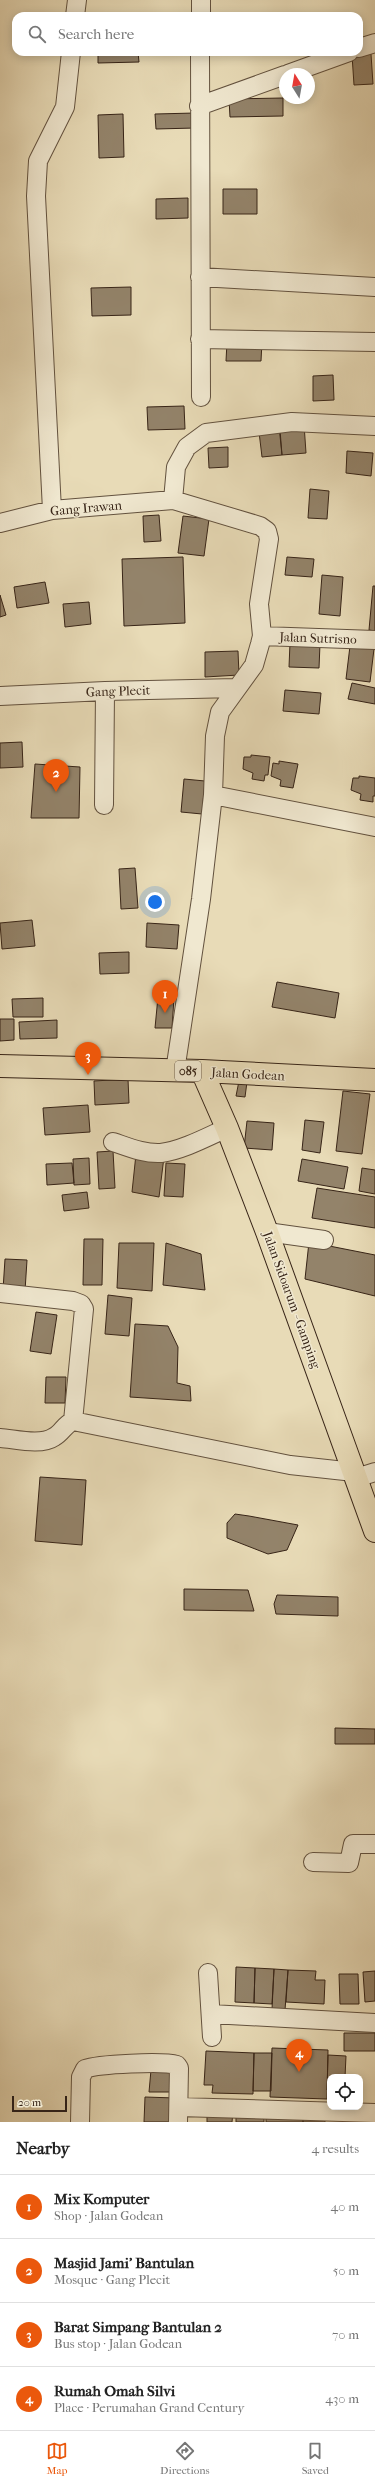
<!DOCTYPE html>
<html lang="en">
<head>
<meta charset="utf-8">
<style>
  :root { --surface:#fff; --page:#f6f6f6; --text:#222; --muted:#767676; --line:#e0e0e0; --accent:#ea580c }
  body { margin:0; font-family:"IM FELL French Canon",serif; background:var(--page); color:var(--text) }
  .controls { position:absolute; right:12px; bottom:12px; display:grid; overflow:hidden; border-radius:8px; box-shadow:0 2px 10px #0003 }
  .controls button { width:36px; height:36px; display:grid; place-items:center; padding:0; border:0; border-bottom:1px solid var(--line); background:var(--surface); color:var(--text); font:20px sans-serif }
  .compass { position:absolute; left:279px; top:68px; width:36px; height:36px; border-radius:50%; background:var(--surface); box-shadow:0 2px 10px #0003; rotate:349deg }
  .scale { position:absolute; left:12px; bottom:10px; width:55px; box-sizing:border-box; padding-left:4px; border:2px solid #372417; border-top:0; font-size:11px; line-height:14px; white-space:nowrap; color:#372417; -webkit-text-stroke:3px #f0e8d0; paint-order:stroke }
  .you { position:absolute; left:155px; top:902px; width:14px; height:14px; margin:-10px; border:3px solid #fff; border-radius:50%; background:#1a73e8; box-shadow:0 0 0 6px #1a73e833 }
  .badge { display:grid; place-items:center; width:26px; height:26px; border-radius:50%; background:var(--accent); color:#fff; font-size:13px; font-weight:700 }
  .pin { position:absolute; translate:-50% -33px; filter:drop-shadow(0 1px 2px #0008) }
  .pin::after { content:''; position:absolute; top:21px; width:14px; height:12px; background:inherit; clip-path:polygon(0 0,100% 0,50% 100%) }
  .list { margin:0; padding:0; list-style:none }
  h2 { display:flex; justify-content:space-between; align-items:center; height:52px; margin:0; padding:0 16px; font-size:17px }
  h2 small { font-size:13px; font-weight:400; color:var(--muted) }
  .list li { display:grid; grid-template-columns:26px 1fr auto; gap:12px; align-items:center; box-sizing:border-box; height:64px; padding:0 16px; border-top:1px solid var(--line) }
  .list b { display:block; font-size:15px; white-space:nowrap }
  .list p { margin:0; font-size:13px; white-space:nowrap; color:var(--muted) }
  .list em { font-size:13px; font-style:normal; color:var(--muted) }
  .icon { flex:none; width:22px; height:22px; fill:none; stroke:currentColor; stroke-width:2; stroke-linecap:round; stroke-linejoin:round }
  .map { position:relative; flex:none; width:375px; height:2122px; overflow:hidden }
  .search { position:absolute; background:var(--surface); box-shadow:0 2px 10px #0003; left:12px; right:12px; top:12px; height:44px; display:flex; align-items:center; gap:10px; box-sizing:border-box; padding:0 14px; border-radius:12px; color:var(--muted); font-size:15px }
  .sheet { height:308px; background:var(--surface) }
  nav { display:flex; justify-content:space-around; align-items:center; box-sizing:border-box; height:56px; border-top:1px solid var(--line); background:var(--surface); font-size:11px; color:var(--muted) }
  nav a { display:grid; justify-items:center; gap:2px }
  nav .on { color:var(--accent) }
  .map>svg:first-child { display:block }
</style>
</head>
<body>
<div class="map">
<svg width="375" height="2122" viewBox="0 0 375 2122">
  <rect width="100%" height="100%" fill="#e8dbb7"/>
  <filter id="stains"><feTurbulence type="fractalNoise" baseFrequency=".005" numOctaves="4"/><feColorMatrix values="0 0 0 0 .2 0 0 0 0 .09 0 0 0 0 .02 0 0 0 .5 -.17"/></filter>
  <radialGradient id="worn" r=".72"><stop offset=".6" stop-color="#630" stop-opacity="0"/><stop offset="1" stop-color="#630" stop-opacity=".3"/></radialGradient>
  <path fill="#93836a" stroke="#372417" d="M147 15V16H95Z
    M98 52H138L139 62 98 63Z
    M371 54 373 84 354 85 352 55Z
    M283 98V116L230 117 229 99Z
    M195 113V128L156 129 155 114Z
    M123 114 124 157 99 158 98 115Z
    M223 189H257V214H223Z
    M188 198V218L156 219V199Z
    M131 287V315L92 316 91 288Z
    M227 342H262L261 361H226Z
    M333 375 334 400 313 401V376Z
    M184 406 185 429 148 430 147 407Z
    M304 424 306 453 282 455 279 426Z
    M280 430 282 455 262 457 259 432Z
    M228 447V467L209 468 208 448Z
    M347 451 373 453 371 476 346 473Z
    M310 489 329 491 327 519 308 518Z
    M159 515 161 541 144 542 143 516Z
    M183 516 209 519 204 556 178 553Z
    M183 557 185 623 124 626 122 559Z
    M287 557 314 559 312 577 285 575Z
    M322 575 343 577 340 616 319 614Z
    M45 582 49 603 17 608 14 587Z
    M373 586H375V631L369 630Z
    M0 595 6 615 0 617Z
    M89 602 91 624 65 627 63 604Z
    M290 643 320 644 319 668 289 667Z
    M350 646 374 649 370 682 346 679Z
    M238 651 239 675 205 677V652Z
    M352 683 375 688V704L348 699Z
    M285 690 321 693 319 714 283 711Z
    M22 742 23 767 0 768V743Z
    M251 755 270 757 268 775H265L264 781 252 779 253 773 243 769 244 757H251Z
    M279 761 298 764 293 788 280 786 281 780 271 776 273 763 279 764Z
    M35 764 80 767 79 818H31Z
    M359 776 375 778V796H373V802L360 800 361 794 351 790 353 778H359Z
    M184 779 205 781 202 814 181 812Z
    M135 868 138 908 121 909 119 869Z
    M32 920 35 946 2 949 0 923Z
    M147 923 179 925 177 949 146 947Z
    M129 952V973L100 974 99 953Z
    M277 982 339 993 335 1018 272 1007Z
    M158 997 174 998 172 1028H155Z
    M43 998V1017H13L12 999Z
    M0 1019H14V1040L0 1041Z
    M57 1020V1038L20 1039 19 1022Z
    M128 1079 129 1103 95 1105 94 1081Z
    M239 1081 247 1082 245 1097 236 1096Z
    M343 1091 370 1094 362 1154 336 1151Z
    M88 1105 90 1132 45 1135 43 1108Z
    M305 1120 324 1122 320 1153 302 1150Z
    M247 1121 274 1123 272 1150 244 1148Z
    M113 1151 115 1188 99 1189 97 1152Z
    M136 1154 164 1157 159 1197 132 1192Z
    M89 1158 90 1184 74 1185 73 1159Z
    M302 1159 348 1167 344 1189 298 1181Z
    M72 1163 74 1183 47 1185 46 1164Z
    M166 1163 185 1164 183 1197 164 1196Z
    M362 1168 375 1170V1194L359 1191Z
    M317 1188 375 1197V1228L312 1218Z
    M87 1192 89 1208 64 1211 62 1195Z
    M84 1239H103L102 1285H83Z
    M309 1242 375 1255V1296L305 1279Z
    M119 1243H154L152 1291 117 1288Z
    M166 1243 201 1254 205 1290 163 1285Z
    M5 1259 27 1260 25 1291 3 1290Z
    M108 1295 132 1298 129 1336 105 1334Z
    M36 1312 57 1315 51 1354 30 1351Z
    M135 1324 168 1326 178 1347 177 1383 190 1386 191 1401 130 1397Z
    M46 1377H66L65 1403H45Z
    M40 1477 86 1480 82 1545 35 1541Z
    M235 1514 249 1516 298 1525 287 1550 268 1554 227 1538V1523Z
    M184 1589 248 1590 254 1611 184 1610Z
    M277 1595 338 1597V1616L276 1614 274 1604Z
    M335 1728 375 1729V1744H335Z
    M236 1967 255 1968 254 2003 235 2002Z
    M255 1968 274 1969 272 2004 254 2003Z
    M274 1969 288 1970 285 2010 272 2009Z
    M288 1970 316 1971 315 1980H325L324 2004 286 2002Z
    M375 1971V2001L365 2002 363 1972Z
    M339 1974H358L359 2004H340Z
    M344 2033H375V2051H344Z
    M272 2048 328 2050 327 2099 270 2097Z
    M206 2051 254 2053 253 2094 212 2093 213 2085H204Z
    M254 2053H272L271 2091H253Z
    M328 2055 346 2056 345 2077H330V2090H327Z
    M151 2070H171L170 2092H149Z
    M145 2097 175 2098 169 2122H144Z
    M207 2111 233 2112 232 2122H207Z
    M266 2113 303 2115V2122H266Z
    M303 2115H325V2122H303Z
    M236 2116 264 2117V2122H236Z"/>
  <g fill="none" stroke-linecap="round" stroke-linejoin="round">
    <defs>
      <path id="minor" d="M75 16 77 0
        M201 16V0
        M359 48 375 43
        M200 52 201 397
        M288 74 349 52
        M199 106 285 75
        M200 277 375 287
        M200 339 375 342
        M173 500 176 467 187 447 206 433 292 422 375 426
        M52 510 36 196 38 161 65 107 71 52
        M0 523 52 510 173 500 260 526 267 531 269 539 259 604 262 636 260 644 254 665 220 712 215 736 213 795 201 899 175 1071
        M262 636 375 640
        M0 696 105 691 236 688
        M213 795 375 827
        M104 805 105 691
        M113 1142C128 1147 144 1154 161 1153 183 1150 207 1137 227 1128
        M267 1232 324 1240
        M0 1293 73 1301 81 1304 84 1309 73 1421
        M0 1438C15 1439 41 1446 54 1437 62 1433 64 1425 73 1421L290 1465 354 1472
        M356 1478 375 1472
        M313 1862 349 1863 353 1844H375
        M208 1973 212 2037
        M211 2014 375 2023
        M179 2107 375 2113
        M80 2122 81 2077 85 2069C98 2064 163 2061 177 2065L179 2068 178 2122"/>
      <path id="major" d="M0 1066 202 1071 375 1080
        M202 1071 227 1128 267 1232 375 1531"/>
    </defs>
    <use href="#minor" stroke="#63523f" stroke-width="20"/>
    <use href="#major" stroke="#372417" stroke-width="24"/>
    <use href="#minor" stroke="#f0e8d0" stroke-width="18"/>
    <use href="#major" stroke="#e8dbb7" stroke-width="22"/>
  </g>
  <g text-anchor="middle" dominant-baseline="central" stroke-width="3" stroke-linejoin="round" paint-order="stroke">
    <rect fill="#f0e8d0" stroke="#6e5f4e" stroke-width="1" x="175" y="1061" width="26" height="20" rx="3"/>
    <g font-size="12" font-weight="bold" fill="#372417">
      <text x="188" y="1071">085</text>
    </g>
    <g font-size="13" fill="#372417" stroke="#f0e8d0">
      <text transform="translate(86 508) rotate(-5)">Gang Irawan</text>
      <text transform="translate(318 638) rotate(2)">Jalan Sutrisno</text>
      <text transform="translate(118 691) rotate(-2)">Gang Plecit</text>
      <text transform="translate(248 1074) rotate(3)">Jalan Godean</text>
      <text transform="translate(292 1300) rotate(70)">Jalan Sidoarum - Gamping</text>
    </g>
  </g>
  <rect width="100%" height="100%" filter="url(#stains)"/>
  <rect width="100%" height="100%" fill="url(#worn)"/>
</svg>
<div class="controls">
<button><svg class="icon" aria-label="locate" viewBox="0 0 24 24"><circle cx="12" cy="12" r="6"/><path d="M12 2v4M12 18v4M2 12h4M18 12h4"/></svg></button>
</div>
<svg class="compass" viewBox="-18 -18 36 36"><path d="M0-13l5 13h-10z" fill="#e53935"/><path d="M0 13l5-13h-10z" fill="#767676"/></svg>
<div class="scale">20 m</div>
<div class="you"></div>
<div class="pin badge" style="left:165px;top:1013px">1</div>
<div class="pin badge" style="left:56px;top:792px">2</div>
<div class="pin badge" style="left:88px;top:1075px">3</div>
<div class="pin badge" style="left:299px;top:2072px">4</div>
<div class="search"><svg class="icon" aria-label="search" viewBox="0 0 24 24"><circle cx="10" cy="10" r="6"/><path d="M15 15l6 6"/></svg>Search here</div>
</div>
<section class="sheet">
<h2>Nearby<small>4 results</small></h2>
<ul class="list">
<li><span class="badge">1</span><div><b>Mix Komputer</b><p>Shop · Jalan Godean</p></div><em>40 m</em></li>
<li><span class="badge">2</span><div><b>Masjid Jami' Bantulan</b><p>Mosque · Gang Plecit</p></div><em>50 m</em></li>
<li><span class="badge">3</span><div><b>Barat Simpang Bantulan 2</b><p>Bus stop · Jalan Godean</p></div><em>70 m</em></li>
<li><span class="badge">4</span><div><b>Rumah Omah Silvi</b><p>Place · Perumahan Grand Century</p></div><em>430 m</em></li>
</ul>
</section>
<nav>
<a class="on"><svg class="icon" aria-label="map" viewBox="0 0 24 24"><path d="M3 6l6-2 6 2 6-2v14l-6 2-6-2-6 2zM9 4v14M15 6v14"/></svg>Map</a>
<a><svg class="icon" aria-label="directions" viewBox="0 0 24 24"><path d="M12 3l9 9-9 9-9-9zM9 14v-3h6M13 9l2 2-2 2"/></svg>Directions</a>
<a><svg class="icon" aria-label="saved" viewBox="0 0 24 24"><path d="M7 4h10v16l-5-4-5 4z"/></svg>Saved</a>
</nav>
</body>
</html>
